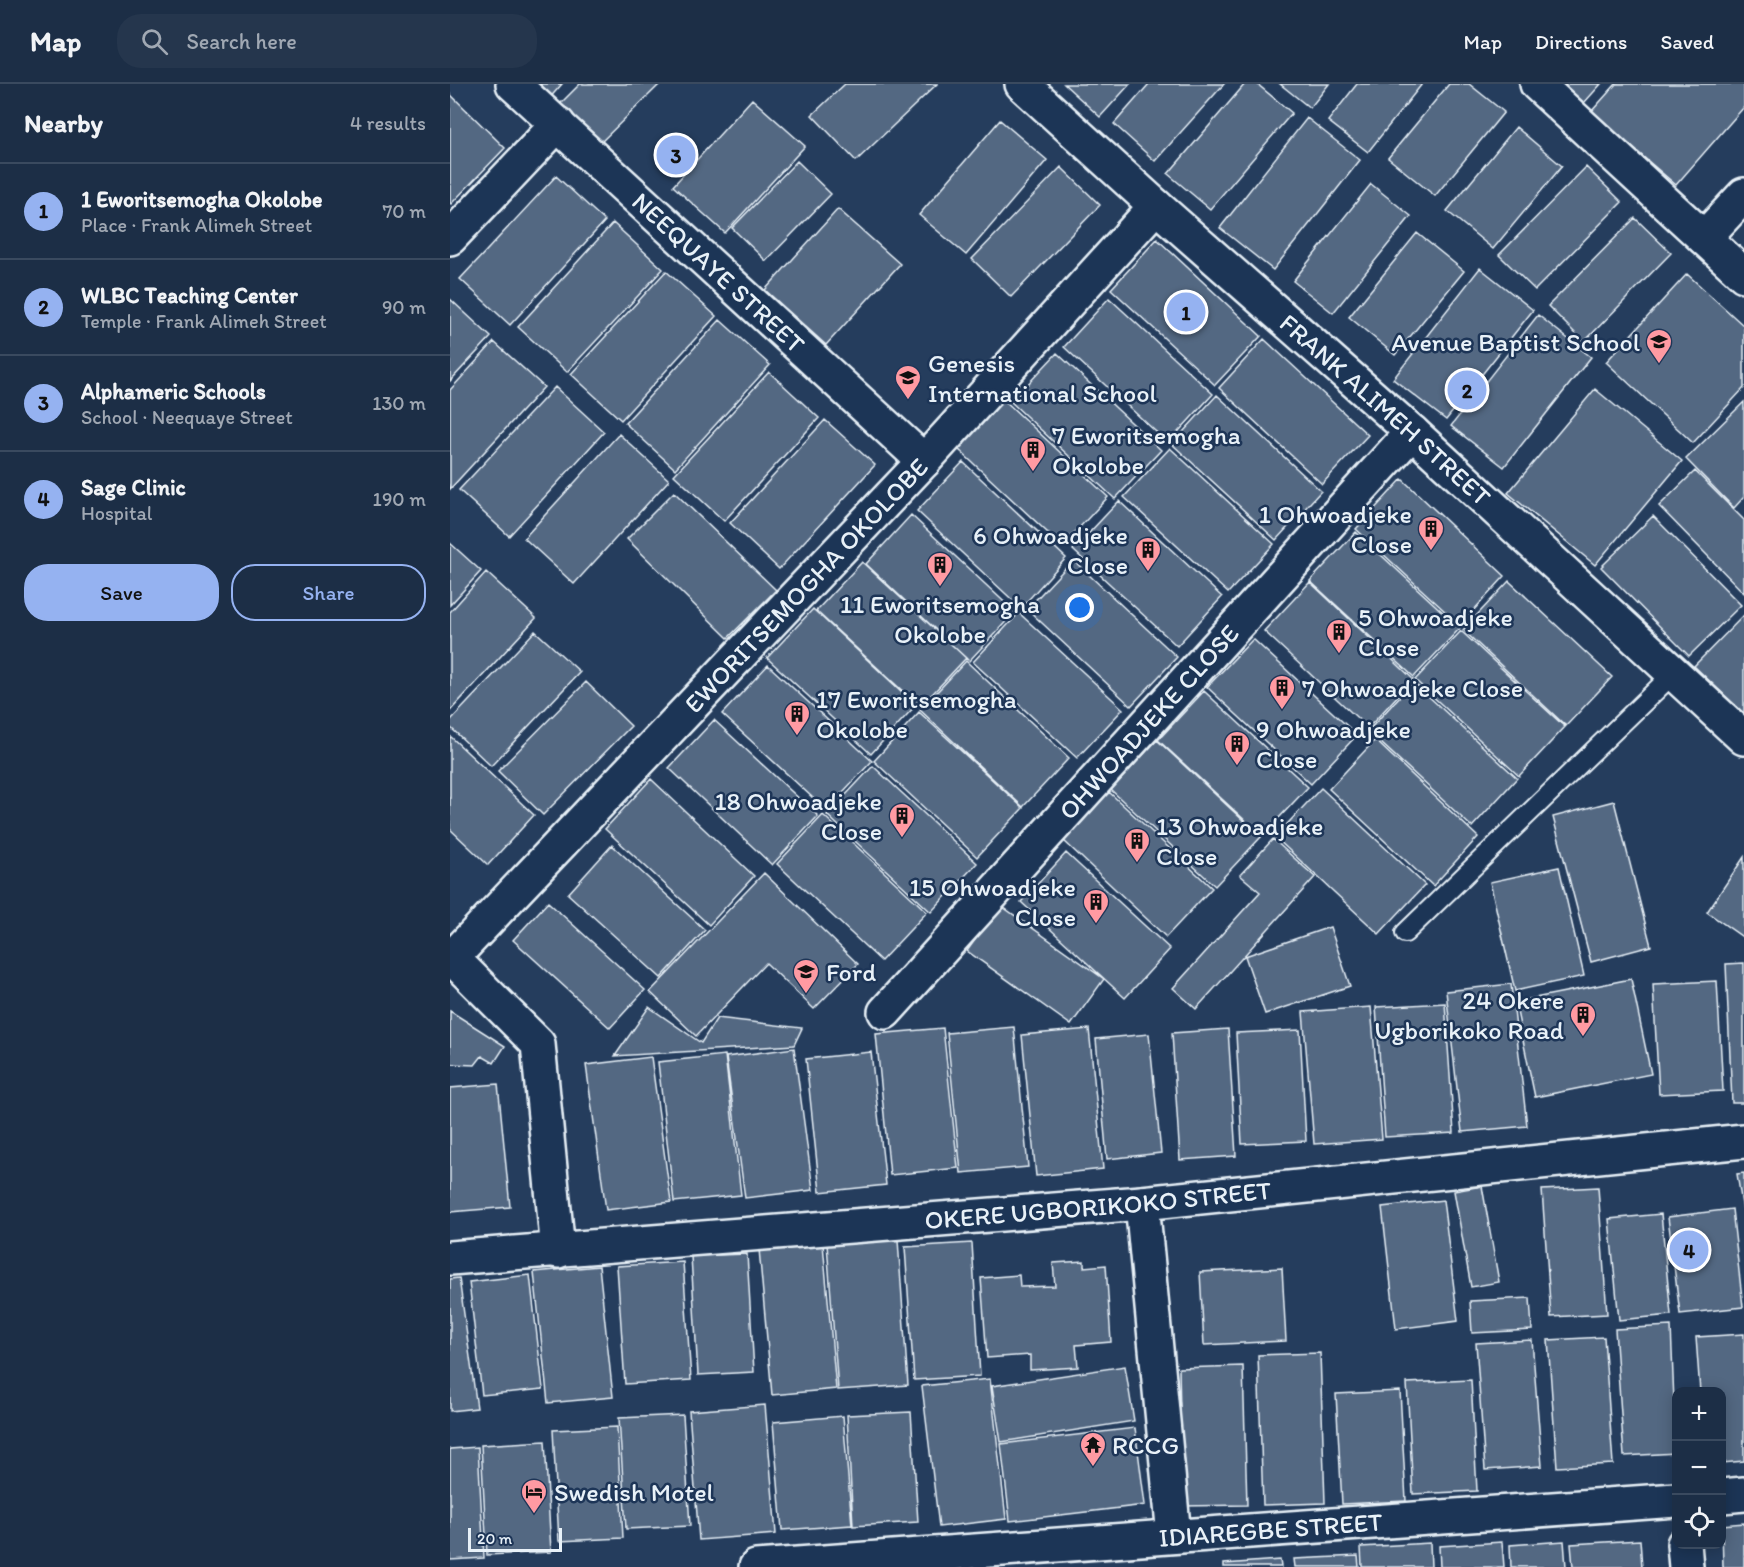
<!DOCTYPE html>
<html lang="en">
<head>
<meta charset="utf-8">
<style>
  :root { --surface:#1c2e46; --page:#25364d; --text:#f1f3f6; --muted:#a0a8b3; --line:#3a4a5f; --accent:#95b2f1 }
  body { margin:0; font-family:Itim,sans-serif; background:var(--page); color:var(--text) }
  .controls { position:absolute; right:18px; bottom:18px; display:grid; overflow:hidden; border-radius:12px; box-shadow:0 3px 15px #0003 }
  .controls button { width:54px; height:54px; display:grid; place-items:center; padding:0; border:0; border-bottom:2px solid var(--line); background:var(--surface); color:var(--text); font:30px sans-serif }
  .scale { position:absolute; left:18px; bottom:15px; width:94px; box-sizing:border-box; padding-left:6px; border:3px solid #e8f1f8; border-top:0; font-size:16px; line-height:21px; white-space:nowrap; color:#e8f1f8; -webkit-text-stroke:4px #1d3557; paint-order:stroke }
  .you { position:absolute; left:630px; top:524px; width:21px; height:21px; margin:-15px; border:4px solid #fff; border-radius:50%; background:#1a73e8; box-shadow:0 0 0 9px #1a73e833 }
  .badge { display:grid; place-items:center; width:39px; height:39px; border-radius:50%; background:var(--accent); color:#111; font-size:20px; font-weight:700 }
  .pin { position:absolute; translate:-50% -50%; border:3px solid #fff; box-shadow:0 2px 6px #0006 }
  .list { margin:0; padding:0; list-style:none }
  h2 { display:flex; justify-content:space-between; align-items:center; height:78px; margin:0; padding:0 24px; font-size:26px }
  h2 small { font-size:20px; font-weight:400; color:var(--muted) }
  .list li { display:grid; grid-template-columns:39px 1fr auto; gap:18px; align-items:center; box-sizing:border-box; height:96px; padding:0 24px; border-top:2px solid var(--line) }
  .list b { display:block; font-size:22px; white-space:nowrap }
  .list p { margin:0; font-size:20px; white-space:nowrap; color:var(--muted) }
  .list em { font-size:20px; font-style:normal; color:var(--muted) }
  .actions { display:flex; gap:12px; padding:18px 24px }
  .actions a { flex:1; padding:14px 0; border:2px solid var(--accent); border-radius:24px; text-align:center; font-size:21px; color:var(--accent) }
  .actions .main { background:var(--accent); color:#111 }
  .icon { flex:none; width:33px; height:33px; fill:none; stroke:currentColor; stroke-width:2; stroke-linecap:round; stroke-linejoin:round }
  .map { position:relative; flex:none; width:1294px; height:1483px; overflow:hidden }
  header { display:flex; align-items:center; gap:36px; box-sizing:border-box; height:84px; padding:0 30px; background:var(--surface); border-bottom:2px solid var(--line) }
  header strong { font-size:28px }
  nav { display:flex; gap:33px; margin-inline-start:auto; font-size:21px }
  .search { width:420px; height:54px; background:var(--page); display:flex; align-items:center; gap:15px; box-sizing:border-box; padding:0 21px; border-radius:24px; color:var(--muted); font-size:22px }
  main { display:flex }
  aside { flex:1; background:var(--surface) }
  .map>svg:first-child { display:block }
</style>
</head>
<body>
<header>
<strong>Map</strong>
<div class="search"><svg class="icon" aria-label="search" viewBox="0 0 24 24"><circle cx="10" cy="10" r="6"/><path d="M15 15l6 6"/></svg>Search here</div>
<nav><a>Map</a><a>Directions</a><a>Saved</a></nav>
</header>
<main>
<aside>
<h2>Nearby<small>4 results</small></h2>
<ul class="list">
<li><span class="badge">1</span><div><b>1 Eworitsemogha Okolobe</b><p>Place · Frank Alimeh Street</p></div><em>70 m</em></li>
<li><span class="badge">2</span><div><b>WLBC Teaching Center</b><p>Temple · Frank Alimeh Street</p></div><em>90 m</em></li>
<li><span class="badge">3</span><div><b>Alphameric Schools</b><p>School · Neequaye Street</p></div><em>130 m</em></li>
<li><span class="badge">4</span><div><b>Sage Clinic</b><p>Hospital</p></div><em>190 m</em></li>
</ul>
<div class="actions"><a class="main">Save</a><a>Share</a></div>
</aside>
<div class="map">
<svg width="1294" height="1483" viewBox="0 0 1294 1483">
  <rect width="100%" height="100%" fill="#253d5d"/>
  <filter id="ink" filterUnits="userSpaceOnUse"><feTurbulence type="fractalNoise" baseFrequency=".0167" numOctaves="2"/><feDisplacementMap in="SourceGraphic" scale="12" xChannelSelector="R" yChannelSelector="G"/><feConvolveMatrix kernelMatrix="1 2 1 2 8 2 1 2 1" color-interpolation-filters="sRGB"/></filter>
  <g filter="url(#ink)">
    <path fill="#536782" stroke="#e8f1f8" stroke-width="1.5" d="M80 0H112L98 16Z
      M130 0H210L147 62 107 23Z
      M395 0H487L406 77 362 31Z
      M614 0H680L650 33Z
      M699 0H774L705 77 664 40Z
      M795 0H807L842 29 760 125 718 90Z
      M830 0H879L860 24Z
      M907 0H972L918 68 878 37Z
      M999 0H1019L1054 28 985 112 938 74Z
      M1113 0H1151L1134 19Z
      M1166 0H1294V23L1226 101 1141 28Z
      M0 10 55 64 1 120 0 119Z
      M302 15 355 62 275 149 223 102Z
      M857 34 910 76 823 186 770 144Z
      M550 36 597 76 516 171 469 131Z
      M1066 43 1112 82 1043 165 997 127Z
      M347 77 381 110 316 177 282 144Z
      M611 83 650 121 561 213 522 175Z
      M1136 83 1172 118 1085 206 1049 171Z
      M106 92 155 137 60 241 10 195Z
      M921 100 961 132 883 229 843 197Z
      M388 125 450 180 376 261 315 206Z
      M1185 134 1221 169 1134 258 1098 222Z
      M163 139 213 185 117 288 68 243Z
      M967 149 1014 187 945 271 899 233Z
      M707 155 811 252 765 301 661 205Z
      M1030 184 1083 226 996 336 943 295Z
      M216 187 266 232 171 336 121 290Z
      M1237 190 1294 242V304L1243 359 1156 278Z
      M659 214 763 310 718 359 614 263Z
      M0 215 41 253 0 297Z
      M1088 231 1141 273 1054 383 1001 342Z
      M270 236 320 281 225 385 175 339Z
      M814 255 918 351 872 400 769 304Z
      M44 258 94 303 0 405V306Z
      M607 269 711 366 665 415 561 318Z
      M319 288 369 334 274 437 224 391Z
      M105 303 154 348 59 452 9 406Z
      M1145 305 1232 377 1145 481 1058 409Z
      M767 311 871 407 826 456 722 360Z
      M554 316 658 413 612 462 508 365Z
      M1294 318V413L1284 424 1236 375Z
      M375 336 425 381 329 485 280 439Z
      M169 350 219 396 124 500 74 454Z
      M720 364 824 460 778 509 674 413Z
      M513 378 616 474 571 524 467 427Z
      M1245 387 1294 436V509L1209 422Z
      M952 395 1055 492 1010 541 906 445Z
      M224 408 326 506 278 554 177 455Z
      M669 417 772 513 727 562 623 466Z
      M461 431 565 528 519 577 416 480Z
      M1203 432 1291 521 1239 572 1151 483Z
      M906 448 1010 544 964 593 860 497Z
      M0 459 31 487 0 521Z
      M623 476 727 573 681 622 577 525Z
      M412 478 516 574 470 623 366 527Z
      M36 488 86 534 0 627V528Z
      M1059 497 1162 593 1116 642 1013 546Z
      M860 498 963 595 918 644 814 547Z
      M363 525 466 621 421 670 317 574Z
      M569 529 673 625 627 674 523 578Z
      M1294 531V630L1244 582Z
      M85 547 130 588 41 682 0 643V637Z
      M1011 547 1115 643 1069 692 965 596Z
      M803 555 907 651 861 700 757 603Z
      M516 577 619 674 573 723 470 626Z
      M318 581 422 677 376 726 272 630Z
      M136 598 181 642 93 731 48 687Z
      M963 598 1067 694 1022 743 918 647Z
      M754 607 858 703 812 752 708 656Z
      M469 628 573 724 527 773 424 677Z
      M264 636 368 732 322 781 219 684Z
      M0 652 84 731 38 781 0 745Z
      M707 656 811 753 765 802 661 706Z
      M925 656 1028 753 983 802 879 705Z
      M423 682 527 779 481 828 377 731Z
      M201 695 304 792 259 841 155 745Z
      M871 704 975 801 929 850 825 753Z
      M659 708 762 804 716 853 613 756Z
      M1164 717 1201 862 1141 878 1103 733Z
      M373 731 477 828 431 877 327 780Z
      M823 755 865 793 746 925 723 904 810 808 790 791Z
      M162 761 255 846 211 894 118 810Z
      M616 769 720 865 675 914 571 818Z
      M1294 773V854L1257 828Z
      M1109 783 1134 892 1065 907 1040 798Z
      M314 789 408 880 364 925 316 879 246 952 200 908Z
      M98 818 195 906 160 944 63 856Z
      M550 821 654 895 621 941 517 867Z
      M880 843 900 902 815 930 795 872Z
      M1294 879V1019H1282L1276 880Z
      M1181 895 1201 990 1085 1013 1065 918Z
      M1267 897 1273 1007 1209 1010 1203 900Z
      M1061 900 1077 1042 1012 1048 996 907Z
      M995 919 1004 1049 935 1053 926 923Z
      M199 923 251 959 267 934 352 944 344 961 165 972Z
      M921 923 932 1055 864 1060 853 928Z
      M0 927 55 962 44 979 32 972 25 981 0 980Z
      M564 943 578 1083 511 1089 497 949Z
      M493 944 508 1084 440 1091 426 950Z
      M639 945 653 1085 586 1092 572 951Z
      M778 945 786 1072 730 1076 722 949Z
      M850 946 856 1057 792 1060 786 949Z
      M699 950 711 1069 657 1075 646 955Z
      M344 964 363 1106 295 1114 276 973Z
      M421 968 436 1101 370 1108 356 975Z
      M275 971 291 1111 224 1118 208 978Z
      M201 973 221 1118 156 1126 136 981Z
      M48 1000 60 1123 0 1128V1004Z
      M1294 1089V1133L1287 1090Z
      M1032 1102 1049 1198 1021 1203 1004 1107Z
      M1148 1103 1157 1230 1101 1233 1092 1106Z
      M993 1116 1008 1237 946 1245 932 1123Z
      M1282 1125 1293 1223 1230 1230 1218 1133Z
      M1211 1130 1221 1231 1169 1236 1159 1135Z
      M448 1156 458 1301 388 1306 377 1160Z
      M522 1159 530 1292 464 1296 455 1163Z
      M373 1160 386 1305 322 1311 309 1165Z
      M297 1170 304 1288 248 1291 241 1172Z
      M634 1177V1183L656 1181 661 1258 626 1261 628 1283 580 1286V1271L537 1274 531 1194 569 1191 570 1203 605 1202 603 1179Z
      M233 1178 241 1296 175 1300 167 1182Z
      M149 1182 163 1313 98 1319 84 1188Z
      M832 1184 836 1257 754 1261 750 1188Z
      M80 1191 93 1305 32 1311 19 1198Z
      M9 1194 27 1324 0 1327V1195Z
      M1080 1214 1082 1246 1022 1249 1020 1217Z
      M1221 1242 1226 1369 1174 1372 1165 1245Z
      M1294 1250V1377L1272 1379V1308H1250L1246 1253Z
      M1154 1253 1163 1380 1107 1383 1098 1256Z
      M1082 1256 1092 1382 1035 1386 1026 1259Z
      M870 1269 875 1419 813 1421 808 1271Z
      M675 1282 684 1337 551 1358 542 1302Z
      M793 1282 797 1421 732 1422 729 1284Z
      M540 1295 556 1435 489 1443 472 1302Z
      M1021 1296 1027 1407 963 1410 957 1299Z
      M950 1307 956 1417 892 1420 886 1310Z
      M315 1321 326 1450 249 1456 239 1327Z
      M461 1328 468 1438 403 1442 397 1331Z
      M233 1331 240 1442 176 1445 169 1334Z
      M393 1332 402 1441 332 1446 323 1338Z
      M167 1343 173 1454 109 1457 103 1346Z
      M685 1344 695 1421 560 1437 551 1360Z
      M95 1357 101 1468 37 1471 31 1361Z
      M28 1363 34 1474 0 1476V1365Z
      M1294 1439V1483H1273L1272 1441Z
      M1190 1456 1192 1483H1123L1121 1460Z
      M1114 1457 1116 1483H1061L1060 1461Z
      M1052 1458 1054 1483H990L989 1462Z
      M980 1459 981 1483H912L911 1463Z
      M908 1472 909 1483H845L844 1475Z
      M830 1476 831 1483H774V1480Z"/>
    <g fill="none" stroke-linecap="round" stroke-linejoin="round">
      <defs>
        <path id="service" d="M955 849 1224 589"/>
        <g id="minor">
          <path id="s1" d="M63 0 474 377"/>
          <path id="s2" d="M572 0 706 122 962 348 1294 654"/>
          <path d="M1087 0 1294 191"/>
          <path d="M0 154 108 40"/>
          <path d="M1254 154 1294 111"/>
          <path d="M0 872 88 960 108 1167"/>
          <path id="s3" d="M2 874 474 377 706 122"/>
          <path id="s4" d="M435 928 962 348"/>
          <path d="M692 1119 724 1452"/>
          <path d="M1272 1412 1294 1410"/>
          <path d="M1234 1460 1236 1483"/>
          <path id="s5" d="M306 1483 1226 1416"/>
        </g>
        <g id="tertiary">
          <path id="s6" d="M0 1174 692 1119 1294 1057"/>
        </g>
      </defs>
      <use href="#service" stroke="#e8f1f8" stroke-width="22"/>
      <use href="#minor" stroke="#e8f1f8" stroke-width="38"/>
      <use href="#tertiary" stroke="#e8f1f8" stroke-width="38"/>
      <use href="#service" stroke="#1d3557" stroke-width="18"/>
      <use href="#minor" stroke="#1d3557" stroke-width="33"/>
      <use href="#tertiary" stroke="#1d3557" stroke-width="33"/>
    </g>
  </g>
  <defs>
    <symbol id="school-pin" viewBox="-11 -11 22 30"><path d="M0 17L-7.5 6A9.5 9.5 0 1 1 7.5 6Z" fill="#ff9aa2" stroke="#1d3557"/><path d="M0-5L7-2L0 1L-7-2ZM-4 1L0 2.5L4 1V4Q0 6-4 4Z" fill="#111"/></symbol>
    <symbol id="building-pin" viewBox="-11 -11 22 30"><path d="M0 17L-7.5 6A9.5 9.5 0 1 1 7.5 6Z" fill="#ff9aa2" stroke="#1d3557"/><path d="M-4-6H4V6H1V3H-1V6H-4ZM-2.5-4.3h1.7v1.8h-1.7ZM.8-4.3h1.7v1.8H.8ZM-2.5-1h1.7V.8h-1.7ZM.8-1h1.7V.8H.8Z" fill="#111"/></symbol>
    <symbol id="temple-pin" viewBox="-11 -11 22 30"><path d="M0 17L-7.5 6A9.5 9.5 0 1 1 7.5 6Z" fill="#ff9aa2" stroke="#1d3557"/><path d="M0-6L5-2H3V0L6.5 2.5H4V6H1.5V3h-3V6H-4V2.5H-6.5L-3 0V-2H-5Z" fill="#111"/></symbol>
    <symbol id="hotel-pin" viewBox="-11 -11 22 30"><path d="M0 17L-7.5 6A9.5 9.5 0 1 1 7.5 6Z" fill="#ff9aa2" stroke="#1d3557"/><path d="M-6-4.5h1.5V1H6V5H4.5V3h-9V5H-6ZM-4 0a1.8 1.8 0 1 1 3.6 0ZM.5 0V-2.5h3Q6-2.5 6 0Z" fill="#111"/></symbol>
  </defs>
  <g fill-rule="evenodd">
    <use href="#school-pin" x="1194" y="243" width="30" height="40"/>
    <use href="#school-pin" x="443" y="279" width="30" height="40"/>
    <use href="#building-pin" x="568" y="351" width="30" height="40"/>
    <use href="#building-pin" x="966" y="430" width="30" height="40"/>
    <use href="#building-pin" x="683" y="451" width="30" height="40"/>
    <use href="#building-pin" x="475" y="466" width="30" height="40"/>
    <use href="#building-pin" x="874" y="533" width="30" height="40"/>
    <use href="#building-pin" x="817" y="589" width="30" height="40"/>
    <use href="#building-pin" x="332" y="615" width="30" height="40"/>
    <use href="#building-pin" x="772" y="645" width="30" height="40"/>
    <use href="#building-pin" x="437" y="717" width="30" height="40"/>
    <use href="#building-pin" x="672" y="742" width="30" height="40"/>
    <use href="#building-pin" x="631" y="803" width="30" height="40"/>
    <use href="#school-pin" x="341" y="873" width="30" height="40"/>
    <use href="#building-pin" x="1118" y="916" width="30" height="40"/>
    <use href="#temple-pin" x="628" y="1346" width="30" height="40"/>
    <use href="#hotel-pin" x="69" y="1393" width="30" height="40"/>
  </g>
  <g text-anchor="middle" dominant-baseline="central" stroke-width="5" stroke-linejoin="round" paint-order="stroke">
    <g font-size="26" fill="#e8f1f8" stroke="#1d3557">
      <text stroke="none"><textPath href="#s1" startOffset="279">NEEQUAYE STREET</textPath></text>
      <text stroke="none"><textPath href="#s2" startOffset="488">FRANK ALIMEH STREET</textPath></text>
      <text stroke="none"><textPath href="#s3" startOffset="514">EWORITSEMOGHA OKOLOBE</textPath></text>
      <text stroke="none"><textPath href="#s4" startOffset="392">OHWOADJEKE CLOSE</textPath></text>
      <text stroke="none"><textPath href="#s6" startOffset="650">OKERE UGBORIKOKO STREET</textPath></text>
      <text stroke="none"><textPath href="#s5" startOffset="516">IDIAREGBE STREET</textPath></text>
    </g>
    <g font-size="26" fill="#e8f1f8" stroke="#1d3557" text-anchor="start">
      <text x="1190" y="258" text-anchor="end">Avenue Baptist School</text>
      <text x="478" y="279">Genesis<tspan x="478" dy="30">International School</tspan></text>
      <text x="602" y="351">7 Eworitsemogha<tspan x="602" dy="30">Okolobe</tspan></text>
      <text x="962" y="430" text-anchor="end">1 Ohwoadjeke<tspan x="962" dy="30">Close</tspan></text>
      <text x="678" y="451" text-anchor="end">6 Ohwoadjeke<tspan x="678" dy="30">Close</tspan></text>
      <text x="490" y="520" text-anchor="middle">11 Eworitsemogha<tspan x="490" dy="30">Okolobe</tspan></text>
      <text x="908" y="533">5 Ohwoadjeke<tspan x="908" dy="30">Close</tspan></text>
      <text x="852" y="604">7 Ohwoadjeke Close</text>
      <text x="366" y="615">17 Eworitsemogha<tspan x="366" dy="30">Okolobe</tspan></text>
      <text x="806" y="645">9 Ohwoadjeke<tspan x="806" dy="30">Close</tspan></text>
      <text x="432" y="717" text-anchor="end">18 Ohwoadjeke<tspan x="432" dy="30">Close</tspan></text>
      <text x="706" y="742">13 Ohwoadjeke<tspan x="706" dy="30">Close</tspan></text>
      <text x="626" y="803" text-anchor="end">15 Ohwoadjeke<tspan x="626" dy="30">Close</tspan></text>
      <text x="376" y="888">Ford</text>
      <text x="1114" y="916" text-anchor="end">24 Okere<tspan x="1114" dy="30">Ugborikoko Road</tspan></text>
      <text x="662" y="1361">RCCG</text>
      <text x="104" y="1408">Swedish Motel</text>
    </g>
  </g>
</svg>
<div class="controls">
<button>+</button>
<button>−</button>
<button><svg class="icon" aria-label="locate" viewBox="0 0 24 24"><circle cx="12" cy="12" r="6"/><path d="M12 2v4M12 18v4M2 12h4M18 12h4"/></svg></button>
</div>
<div class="scale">20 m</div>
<div class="you"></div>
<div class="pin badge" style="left:736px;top:228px">1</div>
<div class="pin badge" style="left:1017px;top:306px">2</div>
<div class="pin badge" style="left:226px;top:71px">3</div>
<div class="pin badge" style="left:1239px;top:1166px">4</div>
</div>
</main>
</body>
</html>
